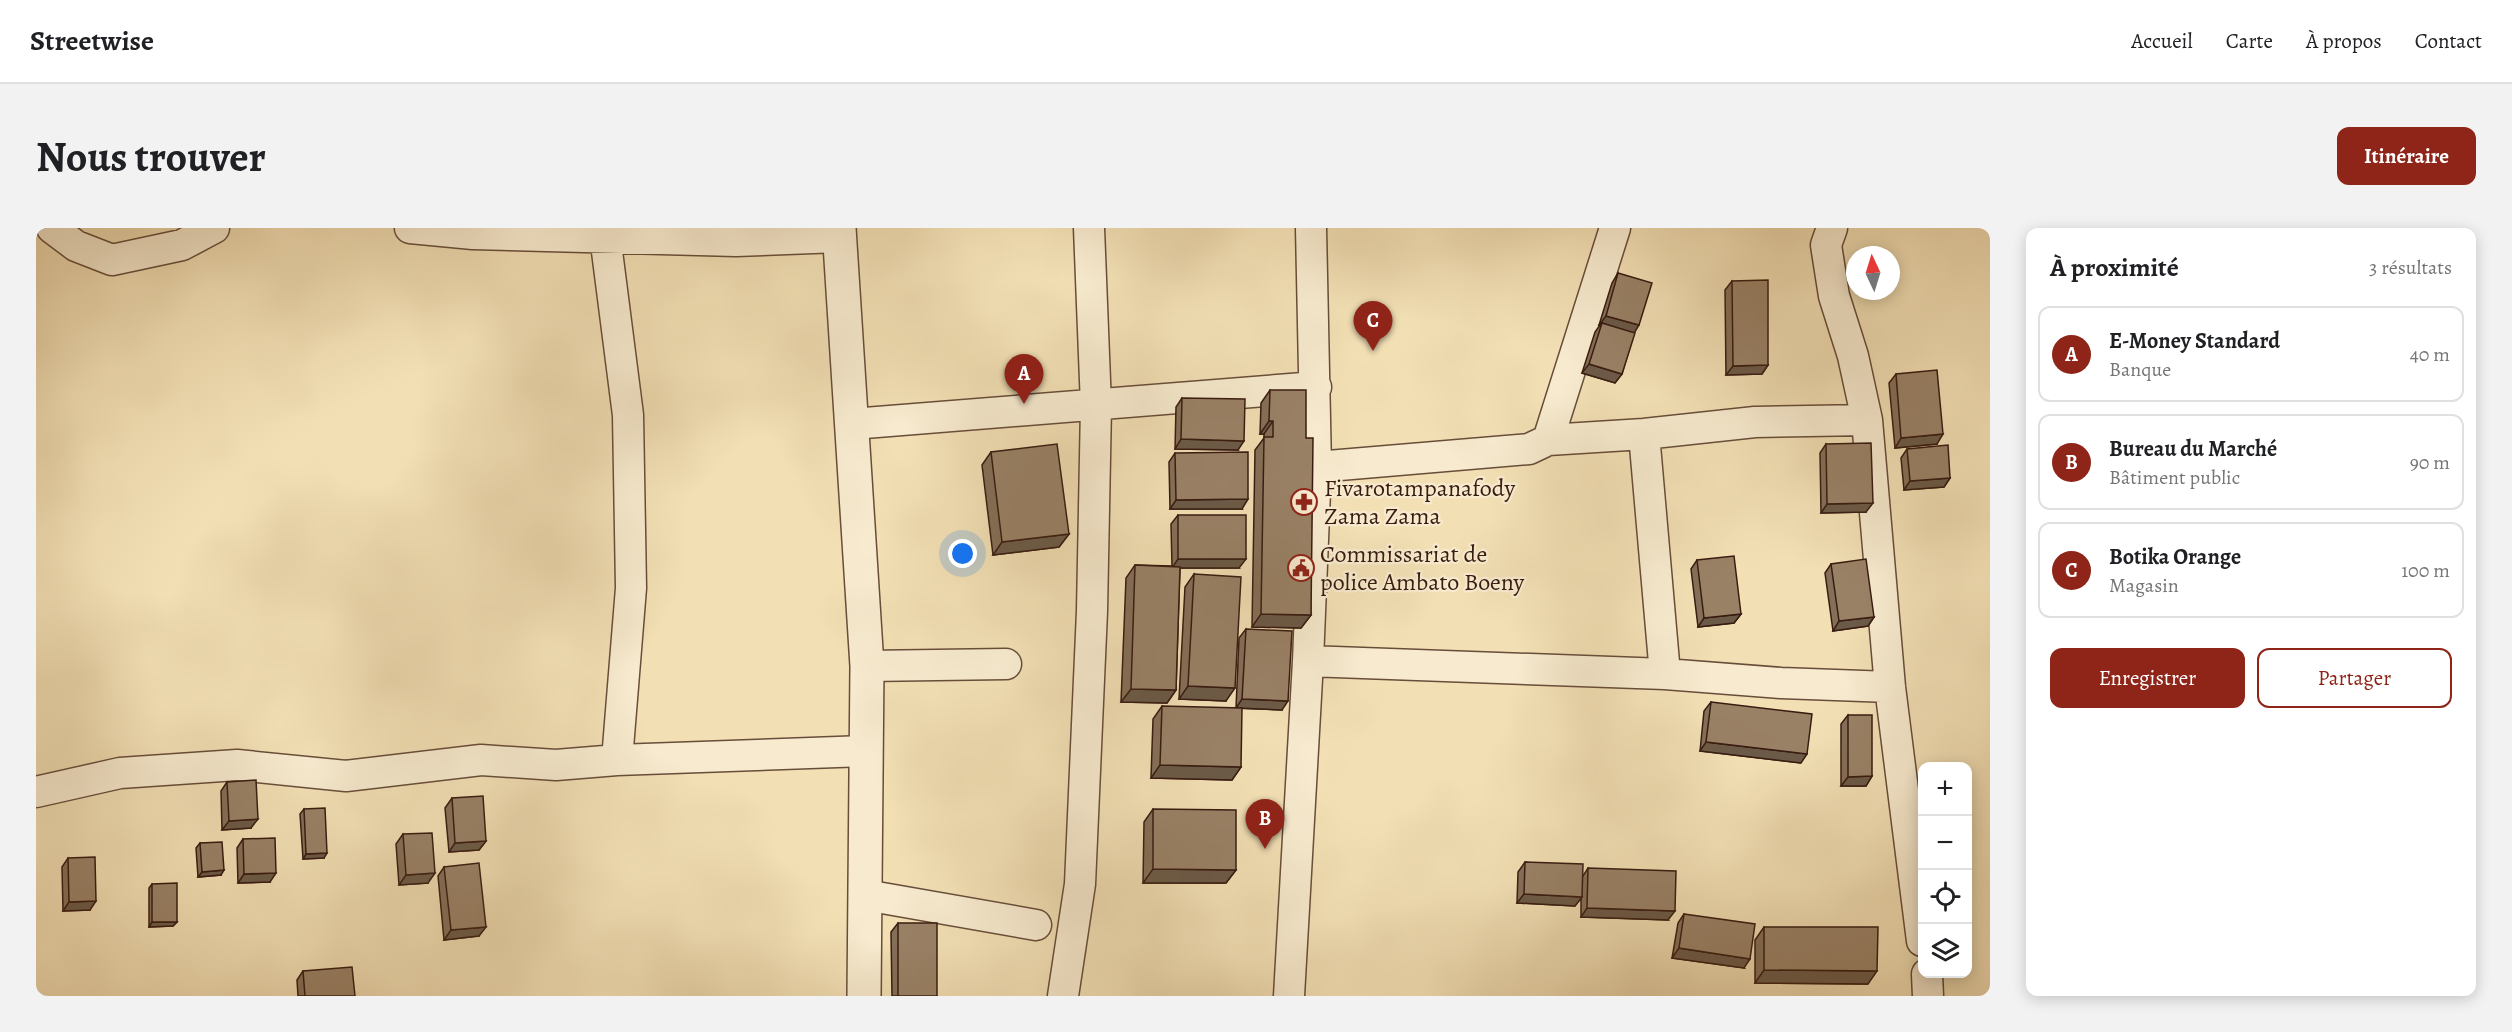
<!DOCTYPE html>
<html lang="fr">
<head>
<meta charset="utf-8">
<style>
  :root { --surface:#fff; --page:#f2f2f2; --text:#202124; --muted:#757577; --line:#e0e0e0; --accent:#8f2418 }
  body { margin:0; font-family:Alegreya,serif; background:var(--page); color:var(--text) }
  .controls { position:absolute; right:18px; bottom:18px; display:grid; overflow:hidden; border-radius:12px; box-shadow:0 3px 15px #0003 }
  .controls button { width:54px; height:54px; display:grid; place-items:center; padding:0; border:0; border-bottom:2px solid var(--line); background:var(--surface); color:var(--text); font:30px sans-serif }
  .compass { position:absolute; left:1810px; top:18px; width:54px; height:54px; border-radius:50%; background:var(--surface); box-shadow:0 3px 15px #0003; rotate:356deg }
  .you { position:absolute; left:927px; top:326px; width:21px; height:21px; margin:-15px; border:4px solid #fff; border-radius:50%; background:#1a73e8; box-shadow:0 0 0 9px #1a73e833 }
  .badge { display:grid; place-items:center; width:39px; height:39px; border-radius:50%; background:var(--accent); color:#fff; font-size:20px; font-weight:700 }
  .pin { position:absolute; translate:-50% -50px; filter:drop-shadow(0 2px 3px #0008) }
  .pin::after { content:''; position:absolute; top:32px; width:21px; height:18px; background:inherit; clip-path:polygon(0 0,100% 0,50% 100%) }
  .list { margin:0; padding:0; list-style:none }
  h2 { display:flex; justify-content:space-between; align-items:center; height:78px; margin:0; padding:0 24px; font-size:26px }
  h2 small { font-size:20px; font-weight:400; color:var(--muted) }
  .list li { display:grid; grid-template-columns:39px 1fr auto; gap:18px; align-items:center; box-sizing:border-box; height:96px; margin:0 12px 12px; padding:0 12px; border:2px solid var(--line); border-radius:12px }
  .list b { display:block; font-size:22px; white-space:nowrap }
  .list p { margin:0; font-size:20px; white-space:nowrap; color:var(--muted) }
  .list em { font-size:20px; font-style:normal; color:var(--muted) }
  .actions { display:flex; gap:12px; padding:18px 24px }
  .actions a { flex:1; padding:14px 0; border:2px solid var(--accent); border-radius:12px; text-align:center; font-size:21px; color:var(--accent) }
  .actions .main { background:var(--accent); color:#fff }
  .icon { flex:none; width:33px; height:33px; fill:none; stroke:currentColor; stroke-width:2; stroke-linecap:round; stroke-linejoin:round }
  .map { position:relative; flex:none; width:1954px; height:768px; overflow:hidden; border-radius:12px }
  header { display:flex; align-items:center; gap:36px; box-sizing:border-box; height:84px; padding:0 30px; background:var(--surface); border-bottom:2px solid var(--line) }
  header strong { font-size:28px }
  nav { display:flex; gap:33px; margin-inline-start:auto; font-size:21px }
  .intro { display:flex; align-items:center; justify-content:space-between; box-sizing:border-box; height:144px; padding:0 36px }
  h1 { margin:0; font-size:42px }
  .button { padding:15px 27px; border-radius:12px; background:var(--accent); color:#fff; font-size:21px; font-weight:700 }
  main { display:flex; gap:36px; padding:0 36px }
  aside { flex:1; background:var(--surface); border-radius:12px; box-shadow:0 3px 15px #0003 }
  .map>svg:first-child { display:block }
</style>
</head>
<body>
<header>
<strong>Streetwise</strong>
<nav><a>Accueil</a><a>Carte</a><a>À propos</a><a>Contact</a></nav>
</header>
<div class="intro"><h1>Nous trouver</h1><a class="button">Itinéraire</a></div>
<main>
<div class="map">
<svg width="1954" height="768" viewBox="0 0 1954 768">
  <rect width="100%" height="100%" fill="#f2dfb4"/>
  <filter id="stains"><feTurbulence type="fractalNoise" baseFrequency=".00333" numOctaves="4"/><feColorMatrix values="0 0 0 0 .2 0 0 0 0 .09 0 0 0 0 .02 0 0 0 .5 -.17"/></filter>
  <radialGradient id="worn" r=".72"><stop offset=".6" stop-color="#630" stop-opacity="0"/><stop offset="1" stop-color="#630" stop-opacity=".3"/></radialGradient>
  <g fill="none" stroke-linecap="round" stroke-linejoin="round">
    <defs>
      <path id="minor" d="M16 0 40 18 76 32 146 17 178 0
        M374 0 437 6 700 13 803 9
        M568 0 592 187 595 360 581 532 829 523
        M1796 0 1790 17 1798 68 1817 128 1831 192 1854 459 1886 713
        M816 196 1280 159
        M1608 206 1629 446
        M1512 212 1608 206 1719 194 1831 192
        M1280 239 1493 221 1512 212 1579 0
        M1272 433 1629 446 1745 455 1854 459
        M831 438 970 436
        M0 564 84 545 201 537 310 548 445 532 520 537 581 532
        M829 667 1000 697
        M1891 746 1892 768
        M1027 768 1044 656 1056 383 1060 178 1053 0
        M1253 768 1272 433 1280 239 1275 0"/>
      <path id="tertiary" d="M803 0 831 438 828 768"/>
    </defs>
    <use href="#minor" stroke="#674d3a" stroke-width="33"/>
    <use href="#tertiary" stroke="#674d3a" stroke-width="36"/>
    <use href="#minor" stroke="#f7eace" stroke-width="30"/>
    <use href="#tertiary" stroke="#f7eace" stroke-width="33"/>
  </g>
  <path fill="#846f58" stroke="#391c11" stroke-width="1.5" d="M1582 45 1598 105 1586 146 1579 155 1546 145 1559 104 1564 97H1563L1576 55Z
    M1696 53 1732 137 1726 146 1690 147 1689 62Z
    M1860 146 1901 216 1859 220 1853 155Z
    M1234 162 1270 210 1275 387 1265 400 1216 399 1219 222 1228 210V206H1224L1225 175Z
    M1146 170 1202 222 1139 221 1140 179Z
    M1790 216 1830 284 1785 285 1784 225Z
    M1871 221 1914 250 1908 259 1868 262 1865 230Z
    M955 224 1033 306 1023 319 957 327 946 237Z
    M1139 225 1206 281H1134L1133 234Z
    M1142 287 1203 340H1144L1140 462 1131 475 1085 474 1090 350 1099 337 1136 338 1135 296Z
    M1661 332 1705 386 1698 395 1662 399 1655 341Z
    M1795 336 1838 389 1832 398 1797 403 1789 345Z
    M1158 346 1190 473 1143 471 1149 359Z
    M1210 401 1246 482 1200 480 1203 410Z
    M1675 474 1765 535 1664 523 1668 483Z
    M1126 478 1205 539 1196 552 1115 550 1117 491Z
    M1812 487 1836 548 1830 558H1805V496Z
    M191 554 215 600 186 602 185 563Z
    M416 570 450 613 443 622 413 624 409 580Z
    M268 581 288 630 267 631 264 586Z
    M1117 581 1200 642 1190 655H1107L1108 594Z
    M367 606 392 655 363 657 360 616Z
    M207 611 234 654 202 655 201 620Z
    M164 615 185 647 162 649 160 620Z
    M32 630 54 682 27 683 26 639Z
    M1489 634 1547 648 1552 640 1632 692 1545 689V670L1539 678 1481 675 1482 644Z
    M408 639 443 708 408 712 402 648Z
    M116 656 141 694 137 698 113 699V660Z
    M1648 686 1708 740 1636 730 1642 695Z
    M862 695 901 768H856L855 704Z
    M1728 699 1832 756 1719 755V712Z
    M267 743 319 768H262L261 752Z"/>
  <path fill="#6b5a47" stroke="#391c11" stroke-width="1.5" d="M1570 88 1603 97 1597 107 1566 95 1564 97H1563Z
    M1553 136 1586 146 1579 155 1546 145Z
    M1732 137 1726 146 1690 147 1697 138Z
    M1233 193H1237L1228 206H1224Z
    M1907 206 1901 216 1859 220 1865 210Z
    M1145 211 1208 213 1202 222 1139 221Z
    M1914 250 1908 259 1868 262 1874 253Z
    M1212 271 1206 281H1134L1140 272Z
    M1837 275 1830 284 1785 285 1791 276Z
    M1033 306 1023 319 957 327 966 314Z
    M1142 331H1210L1203 340H1136Z
    M1225 386 1275 387 1265 400 1216 399Z
    M1705 386 1698 395 1662 399 1668 390Z
    M1838 389 1832 398 1797 403 1803 393Z
    M1152 458 1199 460 1190 473 1143 471Z
    M1095 461 1140 462 1131 475 1085 474Z
    M1206 471 1252 473 1246 482 1200 480Z
    M1670 514 1771 526 1765 535 1664 523Z
    M1124 537 1205 539 1196 552 1115 550Z
    M1836 548 1830 558H1805L1812 549Z
    M222 591 215 600 186 602 193 593Z
    M450 613 443 622 413 624 419 615Z
    M291 625 288 630 267 631 270 626Z
    M1117 641 1200 642 1190 655H1107Z
    M188 642 185 647 162 649 166 644Z
    M240 645 234 654 202 655 208 646Z
    M399 645 392 655 363 657 370 647Z
    M1488 666 1546 669 1539 678 1481 675Z
    M60 673 54 682 27 683 33 674Z
    M1551 680 1639 683 1632 692 1545 689Z
    M116 694H141L137 698 113 699Z
    M450 699 443 708 408 712 415 702Z
    M1643 720 1714 731 1708 740 1636 730Z
    M1728 742 1841 743 1832 756 1719 755Z"/>
  <path fill="#998166" stroke="#391c11" stroke-width="1.5" d="M1582 45 1616 55 1603 97 1570 88Z
    M1732 52V137L1697 138 1696 53Z
    M1566 95 1599 105 1586 146 1553 136Z
    M1901 142 1907 206 1865 210 1860 146Z
    M1234 162H1270V210H1277L1275 387 1225 386 1228 209H1237V193H1233Z
    M1146 170 1209 171 1208 213 1145 211Z
    M1835 215 1837 275 1791 276 1790 216Z
    M1021 216 1033 306 966 314 955 224Z
    M1912 217 1914 250 1874 253 1871 221Z
    M1212 224V271L1140 272 1139 225Z
    M1142 287H1210V331H1142Z
    M1698 328 1705 386 1668 390 1661 332Z
    M1830 331 1838 389 1803 393 1795 336Z
    M1099 337 1144 339 1140 462 1095 461Z
    M1158 346 1205 349 1199 460 1152 458Z
    M1210 401 1256 403 1252 473 1206 471Z
    M1675 474 1776 486 1771 526 1670 514Z
    M1126 478 1206 480 1205 539 1124 537Z
    M1812 487H1836V548L1812 549Z
    M220 552 222 591 193 593 191 554Z
    M447 568 450 613 419 615 416 570Z
    M289 580 291 625 270 626 268 581Z
    M1117 581 1200 582V642L1117 641Z
    M396 605 399 645 370 647 367 606Z
    M239 610 240 645 208 646 207 611Z
    M186 614 188 642 166 644 164 615Z
    M59 629 60 673 33 674 32 630Z
    M1489 634 1547 636 1546 669 1488 666Z
    M443 635 450 699 415 702 408 639Z
    M1552 640 1640 643 1639 683 1551 680Z
    M141 655V694H116V656Z
    M1648 686 1719 696 1714 731 1643 720Z
    M862 695H901V768H862Z
    M1728 699H1842L1841 743 1728 742Z
    M316 739 319 768H269L267 743Z"/>
  <defs>
    <symbol id="pharmacy-ring" viewBox="-11 -11 22 22"><circle r="9.5" fill="#f7eace" stroke="#8f2418" stroke-width="1.5"/><path d="M-2-6h4v4h4v4h-4v4h-4v-4h-4v-4h4Z" fill="#8f2418"/></symbol>
    <symbol id="civic-ring" viewBox="-11 -11 22 22"><circle r="9.5" fill="#f7eace" stroke="#8f2418" stroke-width="1.5"/><path d="M-.6-6.5H3V-4.5H.6V-3L4-1V1h2V6H-6V1h2V-1L-.6-3ZM-1.2 2.5V6h2.4V2.5Z" fill="#8f2418"/></symbol>
  </defs>
  <g fill-rule="evenodd">
    <use href="#pharmacy-ring" x="1253" y="259" width="30" height="30"/>
    <use href="#civic-ring" x="1250" y="325" width="30" height="30"/>
  </g>
  <g text-anchor="middle" dominant-baseline="central" stroke-width="4.5" stroke-linejoin="round" paint-order="stroke">
    <g font-size="24" fill="#391c11" stroke="#f7eace" text-anchor="start">
      <text x="1288" y="260">Fivarotampanafody<tspan x="1288" dy="28">Zama Zama</tspan></text>
      <text x="1284" y="326">Commissariat de<tspan x="1284" dy="28">police Ambato Boeny</tspan></text>
    </g>
  </g>
  <rect width="100%" height="100%" filter="url(#stains)"/>
  <rect width="100%" height="100%" fill="url(#worn)"/>
</svg>
<div class="controls">
<button>+</button>
<button>−</button>
<button><svg class="icon" aria-label="locate" viewBox="0 0 24 24"><circle cx="12" cy="12" r="6"/><path d="M12 2v4M12 18v4M2 12h4M18 12h4"/></svg></button>
<button><svg class="icon" aria-label="layers" viewBox="0 0 24 24"><path d="M12 4l9 5-9 5-9-5zM3 14l9 5 9-5"/></svg></button>
</div>
<svg class="compass" viewBox="-18 -18 36 36"><path d="M0-13l5 13h-10z" fill="#e53935"/><path d="M0 13l5-13h-10z" fill="#757577"/></svg>
<div class="you"></div>
<div class="pin badge" style="left:988px;top:176px">A</div>
<div class="pin badge" style="left:1229px;top:621px">B</div>
<div class="pin badge" style="left:1337px;top:123px">C</div>
</div>
<aside>
<h2>À proximité<small>3 résultats</small></h2>
<ul class="list">
<li><span class="badge">A</span><div><b>E-Money Standard</b><p>Banque</p></div><em>40 m</em></li>
<li><span class="badge">B</span><div><b>Bureau du Marché</b><p>Bâtiment public</p></div><em>90 m</em></li>
<li><span class="badge">C</span><div><b>Botika Orange</b><p>Magasin</p></div><em>100 m</em></li>
</ul>
<div class="actions"><a class="main">Enregistrer</a><a>Partager</a></div>
</aside>
</main>
</body>
</html>
